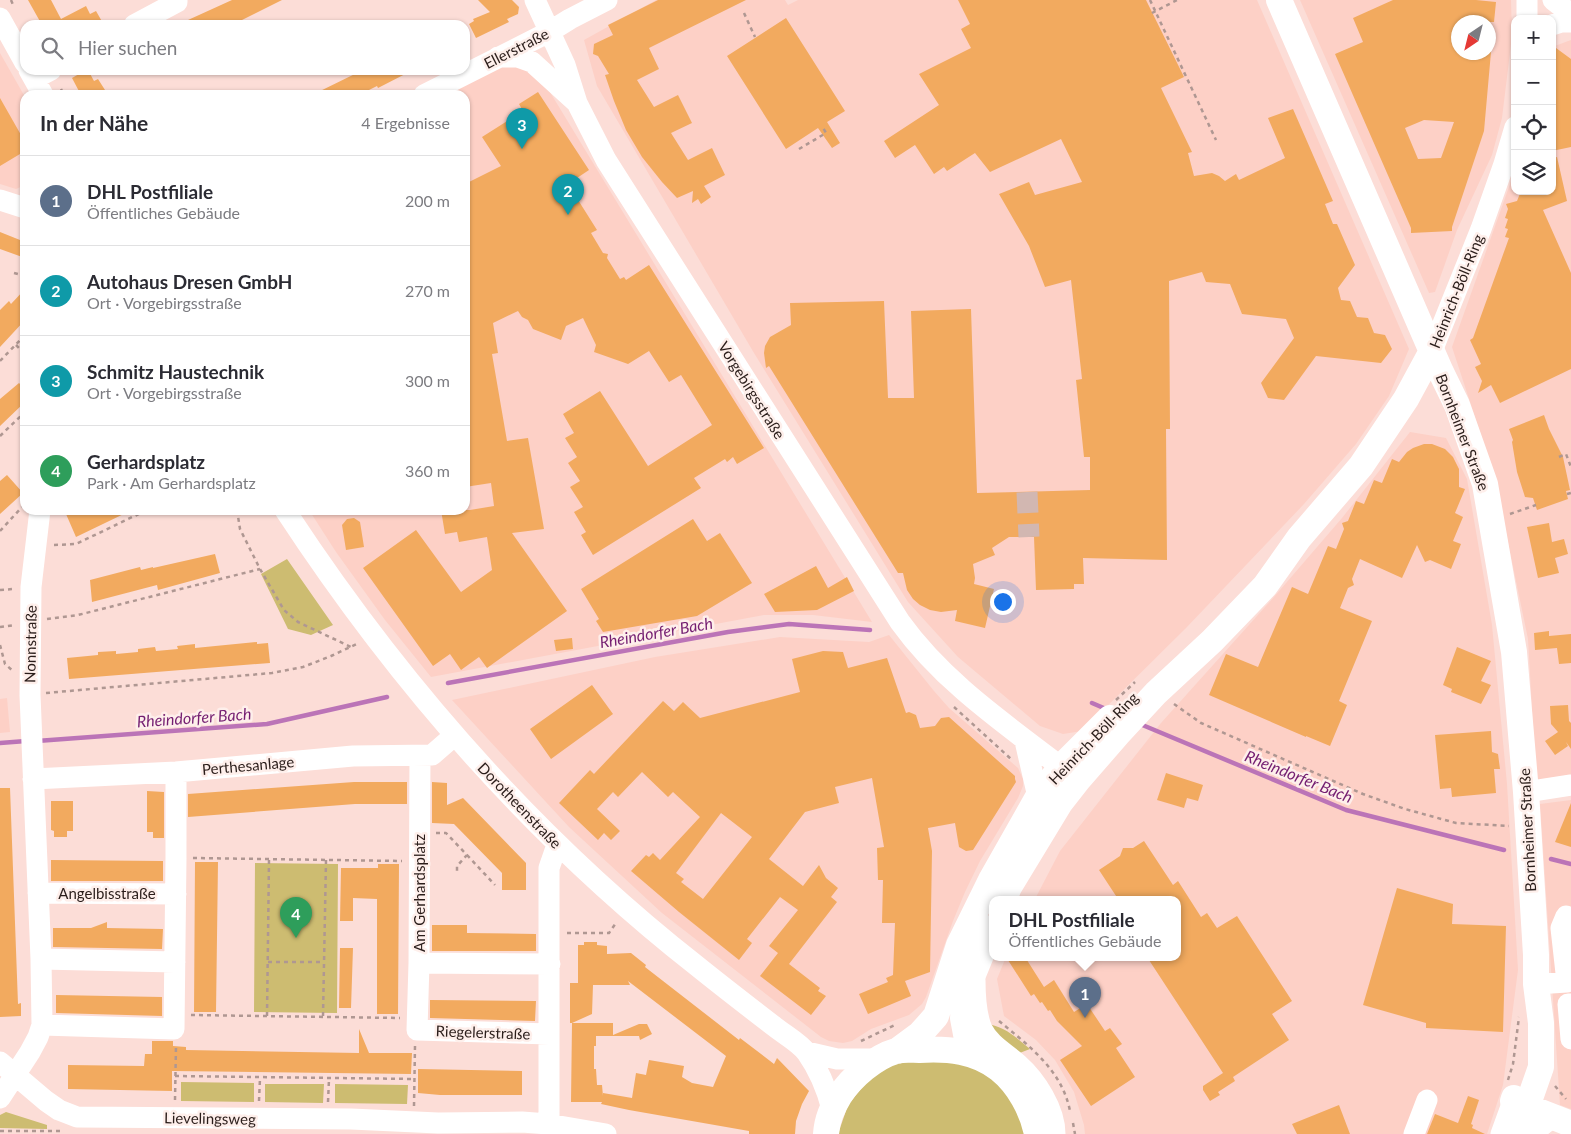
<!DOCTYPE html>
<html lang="de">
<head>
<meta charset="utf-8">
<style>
  :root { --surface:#fff; --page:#f2f2f3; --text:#2b2b33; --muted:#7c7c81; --line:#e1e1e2; --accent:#b45309 }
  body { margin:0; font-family:Lato,sans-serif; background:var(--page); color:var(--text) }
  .controls { position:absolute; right:15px; top:15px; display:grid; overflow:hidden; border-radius:10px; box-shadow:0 1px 4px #0004 }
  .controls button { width:45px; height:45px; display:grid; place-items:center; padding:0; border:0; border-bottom:1px solid var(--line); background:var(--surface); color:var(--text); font:25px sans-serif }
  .compass { position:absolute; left:1451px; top:15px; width:45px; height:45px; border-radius:50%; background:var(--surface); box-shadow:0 1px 4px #0004; rotate:215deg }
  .you { position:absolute; left:1002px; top:601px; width:18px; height:18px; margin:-12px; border:4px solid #fff; border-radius:50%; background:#1a73e8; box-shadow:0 0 0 8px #1a73e833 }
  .badge { display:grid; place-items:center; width:32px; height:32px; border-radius:50%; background:var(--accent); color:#fff; font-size:16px; font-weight:700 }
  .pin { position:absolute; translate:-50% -41px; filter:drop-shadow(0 1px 2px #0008) }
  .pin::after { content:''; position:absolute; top:26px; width:18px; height:15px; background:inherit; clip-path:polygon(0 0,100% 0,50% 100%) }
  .popup { position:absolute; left:989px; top:896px; width:192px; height:65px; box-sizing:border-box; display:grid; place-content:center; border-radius:10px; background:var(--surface); filter:drop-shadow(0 1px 4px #0005); font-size:16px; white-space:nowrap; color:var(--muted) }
  .popup b { font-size:19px; color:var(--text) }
  .popup::after { content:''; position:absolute; left:50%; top:100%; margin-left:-10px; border:10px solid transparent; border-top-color:var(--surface) }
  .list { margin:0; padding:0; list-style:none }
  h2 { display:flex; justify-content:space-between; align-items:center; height:65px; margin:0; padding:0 20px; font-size:21px }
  h2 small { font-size:16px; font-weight:400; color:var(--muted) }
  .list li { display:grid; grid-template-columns:32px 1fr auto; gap:15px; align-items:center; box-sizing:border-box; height:90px; padding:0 20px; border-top:1px solid var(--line) }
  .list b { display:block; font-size:19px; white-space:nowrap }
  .list p { margin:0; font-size:16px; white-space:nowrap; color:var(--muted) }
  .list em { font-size:16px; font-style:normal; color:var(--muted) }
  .icon { flex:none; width:28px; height:28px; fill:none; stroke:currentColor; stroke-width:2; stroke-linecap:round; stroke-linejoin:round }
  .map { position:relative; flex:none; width:1571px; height:1134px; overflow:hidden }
  .search { position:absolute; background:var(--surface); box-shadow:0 1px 4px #0004; left:20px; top:20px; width:450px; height:55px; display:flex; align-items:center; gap:12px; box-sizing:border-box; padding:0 18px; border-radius:15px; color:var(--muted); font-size:19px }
  .panel { position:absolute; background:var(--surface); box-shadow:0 1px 4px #0004; left:20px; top:90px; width:450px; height:425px; border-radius:15px }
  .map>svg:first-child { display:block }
</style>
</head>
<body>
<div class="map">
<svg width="1571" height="1134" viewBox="0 0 1571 1134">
  <rect width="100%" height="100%" fill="#fcddd7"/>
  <path fill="#fdd0c6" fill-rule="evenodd" d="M656 0H785L788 5 798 0H1257L1409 349 1389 396 1356 444 1304 504 1186 628 1082 731 1063 734 1040 726 958 657 908 602 754 353 597 86 584 40Z
    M1300 0H1511L1512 36 1502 118 1492 155 1457 230 1435 292 1429 293ZM1458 22H1488V52H1458Z
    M1571 40V775L1536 780 1528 639 1494 475 1452 347 1515 170V191H1552V47Z
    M525 51 872 622 813 615H764L431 677 385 620 336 552 309 510H465V95H442Z
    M0 53 25 97V185L16 189 0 184Z
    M1410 432 1446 438 1467 479 1492 625 1507 784 1518 970 1503 1085 1487 1134H1085L1084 1125 1074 1092 1055 1060 1036 1040 1004 1016 997 979 1006 957H1178V899H1035L1060 851 1161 723 1274 597 1342 518Z
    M889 635 934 691 949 708 1018 768 1023 779V786L1018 798 980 861 965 892 953 921 926 997 922 1004 909 1015 871 1029 852 1041 843 1043 829 1041 821 1037 662 913 569 827 452 700 655 657 780 637 869 642Z
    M7 698 10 732 0 733V699Z
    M1571 800V1109L1560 1105 1540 804Z"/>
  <path fill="#cdbc71" d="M287 559 333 625 311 635 288 629 261 574Z
    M255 863 338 864 337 1013 254 1012Z
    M987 1024C1004 1026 1017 1038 1030 1049L1017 1054Z
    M958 1057 1011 1091 1028 1134H838L848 1105 868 1080 894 1062Z
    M181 1082 254 1083V1102L181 1101Z
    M265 1084H324L323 1103 265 1102Z
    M335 1084 408 1085 407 1104 335 1103Z
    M6 1112 47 1125V1129L0 1128V1115Z"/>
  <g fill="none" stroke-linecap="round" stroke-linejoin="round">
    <path stroke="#bb74b7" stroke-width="4.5" d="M448 683 728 632 789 624 870 630
      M1092 703 1106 709
      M1140 724 1346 810 1504 850
      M37 741 267 724 387 697
      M0 743 26 741
      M1551 859 1571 864"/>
  </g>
  <path fill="#f2aa5f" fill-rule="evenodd" d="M28 0H51L61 19 86 6 90 14 96 11 104 25H42Z
    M232 0H282L232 25H177Z
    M478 0H512L519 7 518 14 507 19 509 22 476 38 469 24 474 21 473 19 490 12Z
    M658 0H746L649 48 659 69 637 80 654 107 678 95 692 123 671 133 688 160 712 148 725 175 704 186 711 197 701 204 698 199 692 203 693 191 677 198 662 182 642 157 626 130 614 101 605 75 609 74 598 56 593 54 594 44 613 35 608 25Z
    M958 0H1146L1184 77 1161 88 1192 152 1188 153 1194 176 1212 173 1219 176 1225 181 1236 174 1239 180 1285 158 1268 118 1293 109 1333 201 1325 204 1333 224H1337L1355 265 1338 288 1341 300 1350 301 1357 317 1368 318 1374 333 1385 335 1392 349 1381 363 1316 356 1284 400 1268 398 1261 383 1294 338 1286 319 1242 314 1230 284 1206 282 1202 272 1169 281 1170 429H1166L1167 560 1083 558 1084 584H1074V589L1036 590 1034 537H1009L992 548 995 555 973 564 975 578 974 584 994 589 985 628 955 621 957 610 941 612 930 610 920 605 913 599 907 590 903 573H898L769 366 766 368 764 353 765 346 770 337 791 325 790 303 884 301 888 398H914L911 311 971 309 977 493 1090 490V457H1084L1076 380 1082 379 1071 280 1045 287 1029 246 999 194 1029 182 1035 195 1082 182 1061 139 990 172 975 153 947 171 944 167 934 174 915 145 895 158 884 141 939 105 919 74 971 48 961 29 970 24Z
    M1393 0H1476L1496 2 1494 22H1458V52H1491L1484 131 1452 227V231L1411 233V228L1335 54 1363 42 1353 18ZM1424 120 1454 122 1441 158 1418 159 1405 128Z
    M786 18 845 111 827 122 840 143 832 148 818 128 786 149 727 56Z
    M1556 48 1571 59V147L1552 151V69Z
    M86 70H88L94 81 98 79 105 90 97 95H81L72 78Z
    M363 70H413L378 88 377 86 359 95H312Z
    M538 92 589 170 568 184 597 230 591 233 603 253 608 254 607 258 620 279 624 277 626 280 649 265 764 448 737 464 733 457 727 462 725 459 694 478 701 488 593 555 581 535 586 532 574 512 583 507 570 487 580 481 568 463 577 457 565 438 574 433 563 414 600 391 648 466 712 425 681 375 669 382 649 351 628 364 594 352 596 345 583 318 566 326 561 340 533 329 528 320 522 317 518 311 493 323 498 353 492 354 507 441 528 438 544 529 512 533 567 611 487 668 479 657 461 670 450 654 433 666 363 568 416 530 461 592 492 570 487 537 459 542 457 532 445 534 441 510H470L494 506 491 483 465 487V184L501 166 482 137 523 111 519 104Z
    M0 98 25 142V151L0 166Z
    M1557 157 1567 201 1543 210 1571 273V369L1500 403 1491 385 1478 393 1482 381 1475 367 1481 364 1470 340 1473 338 1509 238 1505 237 1508 229 1505 228 1508 219 1505 218 1508 209 1506 204 1517 201 1521 191H1552V158Z
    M0 232 25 242V258L0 249Z
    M25 289V320L0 347V310L9 301 11 304Z
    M19 383 25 389V402L0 426V399Z
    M1544 415 1549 429 1563 457 1570 490 1566 491 1568 499 1537 510 1533 498 1525 497 1517 472 1512 442 1513 440 1509 429Z
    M1432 444 1445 449 1453 457 1459 469V487L1465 489 1455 513 1463 517 1453 541 1461 544 1451 569 1430 560 1425 562 1417 545 1402 578 1360 559 1352 579 1354 585 1348 588 1340 608 1372 621 1339 701 1347 705 1330 746 1306 736V737L1209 695 1226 654 1258 667 1292 587 1308 594 1328 546 1336 549 1344 529 1342 523 1348 521 1356 501 1364 504 1374 480 1382 483 1392 459 1399 462 1407 452 1413 448 1424 444Z
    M7 475 23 493 0 514V481Z
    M75 510H132L76 537 66 514Z
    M354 518 360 522 364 547 346 550 342 525 347 519Z
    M693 519 707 541 720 533 752 583 697 616 603 632 596 621 599 619 581 589Z
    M1549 523 1552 542 1564 539 1568 554 1555 558 1559 573 1538 578 1527 527Z
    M215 554 220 573 158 590 157 585 92 602 90 580 140 567 141 570 153 567V568Z
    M816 566 828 588 847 577 854 591 817 610 775 612 764 594Z
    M1549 631V636L1571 634V663L1559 664 1557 648 1535 650 1534 633Z
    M572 638 573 649 556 651 554 640Z
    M257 642V644L268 643 270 663 69 679 67 658 98 655V652L116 651V654L138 652V649L155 647 156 651 178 649 177 646 195 644V648Z
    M1457 647 1491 661 1481 681 1491 685 1481 704 1451 692 1452 689 1443 685Z
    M823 651 843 652 848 668 887 658 906 713 909 712 916 715 920 728 935 726 941 718 949 717 1015 776V779L1016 782 973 850 966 851 959 847 955 823 928 828 932 851 930 972 905 981 911 996 868 1014 859 994 888 982 886 978 893 975 895 923H882L883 880H878L877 848 884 847 872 778 835 787 839 803 805 812 769 859 803 886 819 865 826 878 838 888 831 897 837 902 789 964 820 988 818 991 826 996 811 1015 760 976 778 953 769 946 798 910 780 897 747 939 752 943 739 960 679 912 631 871 646 855 649 857 653 853 660 860 700 817 673 792 668 797 642 772 618 797 613 792 597 809 620 831 611 840 604 833 598 840 559 803 590 770 594 774 663 701 674 711 683 702 700 718 800 692 792 659ZM721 813 752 837 703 899 681 882 684 879 676 873Z
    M592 685 613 714 551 759 530 729Z
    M1568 705 1569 721 1571 723V749L1566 742 1568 746 1555 755 1545 741 1558 732 1551 724 1550 706Z
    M1491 731 1492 752 1498 754 1500 769H1494L1496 793 1452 797 1451 788 1440 789 1435 735Z
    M1166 773 1203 785 1198 801 1187 798 1184 808 1157 800Z
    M354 782H407V804H355L188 817V794Z
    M432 782 447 783V805L463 798 526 863V890H502V873L454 824 432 823Z
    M0 788H10L18 1004 21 1003V1016L0 1017Z
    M147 791 164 792V838H153V832H147Z
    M51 801H73V831H67V837H54V831L51 830Z
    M1571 803V847L1555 842Z
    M1144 841 1173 885 1178 881 1201 917 1207 913 1217 928 1237 916 1292 1001 1272 1014 1289 1040 1233 1077 1235 1081 1218 1092 1220 1095 1210 1101 1203 1090V1086L1223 1073 1147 957H1178V899H1118L1099 870 1120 856 1123 848H1133Z
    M51 860 163 861V881H51Z
    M195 862H218L216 1012H194Z
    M378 864H399L398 1014H377V899L353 898V921H340L341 868H378Z
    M1397 888 1453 904 1452 924 1506 926 1503 1032 1426 1028V1023L1363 1005Z
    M107 922V928L163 929 162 949 53 947V928H91Z
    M432 925H467V933L536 934V951H432Z
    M584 942H597V945L607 946V954L631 953 646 965 645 967 739 1040 740 1038 774 1064 777 1058 809 1091 802 1104 796 1121 795 1134H749V1131L629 1110 601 1104 602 1102H571L572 1023H570V983H578V945H584ZM628 981 726 1056 713 1087 692 1083 682 1077 684 1066 649 1060 646 1075 636 1073 632 1098 603 1093V1096L602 1085H597L596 1069H594V1046H596V1036H639L640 1040 652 1034 647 1024H639L613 1035V1023H572L592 1014 593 985H630Z
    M340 948H353L351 1008H339Z
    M1006 957H1025L1044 987 1054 980 1074 1012 1087 1004 1105 1031 1110 1028 1122 1044 1116 1048 1135 1077 1091 1106 1060 1060 1082 1046 1057 1021 1050 1010 1048 1011 1042 1002 1040 1003 1034 994 1031 996Z
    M56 995 162 997V1016L56 1013Z
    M430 1000 536 1001 535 1021 430 1018Z
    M359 1029 369 1053H412L411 1074 172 1071V1091L68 1089V1065L144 1066 145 1054H152V1041H173V1046L186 1047V1050L359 1053Z
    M418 1069 522 1071V1095H440L418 1093Z
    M1468 1096 1479 1100 1471 1124 1473 1125 1472 1128 1485 1134H1427L1435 1114 1458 1123Z
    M1339 1105 1350 1134H1297L1292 1124Z"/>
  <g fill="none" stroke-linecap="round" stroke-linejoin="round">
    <path stroke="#d2b7b1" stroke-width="21" stroke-dasharray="21 11" stroke-linecap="butt" d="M1027 492 1029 537"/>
    <path stroke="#af9792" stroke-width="2.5" stroke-dasharray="4 4" stroke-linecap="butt" d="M11 0 14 7
      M1150 0 1216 140
      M744 13 755 37
      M1152 13 1177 0
      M61 89 64 95
      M799 149 826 133 822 126
      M14 273 25 276
      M16 345 25 354
      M0 361 25 335
      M0 436 25 412
      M1559 457 1566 454 1571 467
      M1567 494 1571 493
      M237 510 240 529 260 569 284 610 298 622 351 647
      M1510 514 1536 505
      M0 531 22 507
      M54 545 76 544 147 510
      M0 590 13 589
      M47 619 78 615 260 569
      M0 627 15 625
      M0 645 5 664 13 671
      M46 693 272 673 303 667 331 656 359 643
      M1116 700 1135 682
      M1174 704 1201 723 1363 794 1405 809 1456 823 1509 826
      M954 707 1011 759
      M436 833H446L467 855 457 866V873
      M467 855 495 885
      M193 858 402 861
      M567 933H609L616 923
      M268 962H324
      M191 1015 400 1018
      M267 1016 269 860
      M323 1016 326 860
      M999 1021C1029 1046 1062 1070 1070 1111
      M861 1041 897 1024
      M175 1076 414 1079
      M1508 1080 1513 1064 1519 1017
      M1555 1086 1566 1099
      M175 1100 176 1045
      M259 1101 260 1078
      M328 1102 329 1079
      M414 1106 415 1046
      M1073 1123 1075 1134
      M0 1131H62"/>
    <path stroke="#fff" stroke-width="21" d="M535 0 565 65 577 103 606 160 900 622C946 686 1013 729 1074 777
      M1527 0V19
      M1553 0 1571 14
      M0 18 25 63
      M134 25 177 2V0
      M1552 25 1561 22H1571
      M498 57H518L532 62 576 102
      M29 70 43 95
      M34 79 51 70
      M424 95 549 32 570 19 607 0
      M0 200 25 208
      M1432 351 1481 229 1504 164 1515 127
      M285 510C399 684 534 838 697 966 723 987 749 1007 775 1027 785 1035 800 1043 807 1053 819 1070 827 1090 832 1109
      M1025 741 1038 797
      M420 756 419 963 417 1030 549 1034
      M33 779 176 772 353 756 432 755 455 735
      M1526 792 1571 785
      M38 893 176 894
      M41 959 175 962
      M419 963 550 964
      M975 980C975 995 976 1015 982 1029 990 1045 1006 1053 1018 1064 1036 1080 1055 1109 1055 1134
      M1536 984 1567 982 1561 928 1566 916
      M1571 1004H1568L1571 1039
      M42 1025 174 1029 176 858V772
      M807 1052 837 1059H880
      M0 1062 46 1101 59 1110 77 1117 351 1119 438 1123 522 1122 548 1124 606 1134
      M0 1098 30 1052 38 1037 42 1025 41 959 30 695 31 587 40 510
      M549 1134V868L557 845
      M1414 1134 1427 1100
      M1501 1134 1513 1101
      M1520 1134 1527 1107
      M1531 1134 1553 1117"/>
    <path stroke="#fff" stroke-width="26" d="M1279 0 1440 370 1457 405 1485 484 1514 652 1526 792 1536 955V984L1541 1023V1067L1527 1107
      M1004 899 1009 887 1060 803 1078 780 1118 734 1156 693 1212 641 1265 586 1299 538 1361 466 1406 399 1432 351
      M897 1051 920 1034 936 1016 959 945 991 880 1038 797 1061 767 1110 718
      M980 1057 966 1034 963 1018 965 994 992 928
      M1514 1098 1513 1101 1571 1124
      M826 1134C827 1119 832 1108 840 1095 852 1077 875 1057 896 1051 903 1049 912 1050 919 1050 948 1048 976 1051 999 1069 1019 1085 1032 1110 1037 1134"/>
  </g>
  <g text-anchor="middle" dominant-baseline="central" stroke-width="5" stroke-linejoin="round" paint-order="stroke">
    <g font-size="15" fill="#2a1d1a" stroke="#feefeb">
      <text transform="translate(516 48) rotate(-27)">Ellerstraße</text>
      <text transform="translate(1456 291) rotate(-68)">Heinrich-Böll-Ring</text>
      <text transform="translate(752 390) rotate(58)">Vorgebirgsstraße</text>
      <text transform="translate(1463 432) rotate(69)">Bornheimer Straße</text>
      <text transform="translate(30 644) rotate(-89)">Nonnstraße</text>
      <text transform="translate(1093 738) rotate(-46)">Heinrich-Böll-Ring</text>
      <text transform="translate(248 765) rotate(-5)">Perthesanlage</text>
      <text transform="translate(520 805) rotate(46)">Dorotheenstraße</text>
      <text transform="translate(1527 830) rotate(-93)">Bornheimer Straße</text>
      <text x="107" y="893">Angelbisstraße</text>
      <text transform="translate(419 893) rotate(-90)">Am Gerhardsplatz</text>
      <text transform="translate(483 1032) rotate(2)">Riegelerstraße</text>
      <text transform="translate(210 1118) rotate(1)">Lievelingsweg</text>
    </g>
    <g font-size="16" font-style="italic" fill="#741e71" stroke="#feefeb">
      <text transform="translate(656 632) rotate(-10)">Rheindorfer Bach</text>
      <text transform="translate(194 717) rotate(-4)">Rheindorfer Bach</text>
      <text transform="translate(1299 776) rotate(22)">Rheindorfer Bach</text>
    </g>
  </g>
</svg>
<div class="controls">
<button>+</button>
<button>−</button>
<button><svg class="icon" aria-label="locate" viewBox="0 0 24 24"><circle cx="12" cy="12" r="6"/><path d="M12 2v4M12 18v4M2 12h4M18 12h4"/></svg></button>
<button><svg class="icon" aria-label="layers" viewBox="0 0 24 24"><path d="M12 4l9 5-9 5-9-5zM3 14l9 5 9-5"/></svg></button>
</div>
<svg class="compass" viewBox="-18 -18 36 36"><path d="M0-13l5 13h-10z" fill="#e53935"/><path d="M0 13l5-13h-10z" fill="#7c7c81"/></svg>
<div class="you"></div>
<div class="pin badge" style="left:1085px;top:1018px;background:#5c6f8a">1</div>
<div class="popup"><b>DHL Postfiliale</b>Öffentliches Gebäude</div>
<div class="pin badge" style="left:568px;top:215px;background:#0f9aa8">2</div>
<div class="pin badge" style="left:522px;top:149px;background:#0f9aa8">3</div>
<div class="pin badge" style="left:296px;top:938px;background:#2e9e5b">4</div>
<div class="search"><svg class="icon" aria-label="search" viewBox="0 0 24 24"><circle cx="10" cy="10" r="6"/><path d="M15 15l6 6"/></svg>Hier suchen</div>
<section class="panel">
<h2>In der Nähe<small>4 Ergebnisse</small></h2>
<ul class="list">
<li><span class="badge" style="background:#5c6f8a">1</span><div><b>DHL Postfiliale</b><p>Öffentliches Gebäude</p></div><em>200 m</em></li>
<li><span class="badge" style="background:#0f9aa8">2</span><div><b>Autohaus Dresen GmbH</b><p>Ort · Vorgebirgsstraße</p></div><em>270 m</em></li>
<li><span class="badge" style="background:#0f9aa8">3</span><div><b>Schmitz Haustechnik</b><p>Ort · Vorgebirgsstraße</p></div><em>300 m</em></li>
<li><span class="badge" style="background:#2e9e5b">4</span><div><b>Gerhardsplatz</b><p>Park · Am Gerhardsplatz</p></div><em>360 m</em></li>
</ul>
</section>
</div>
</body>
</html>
